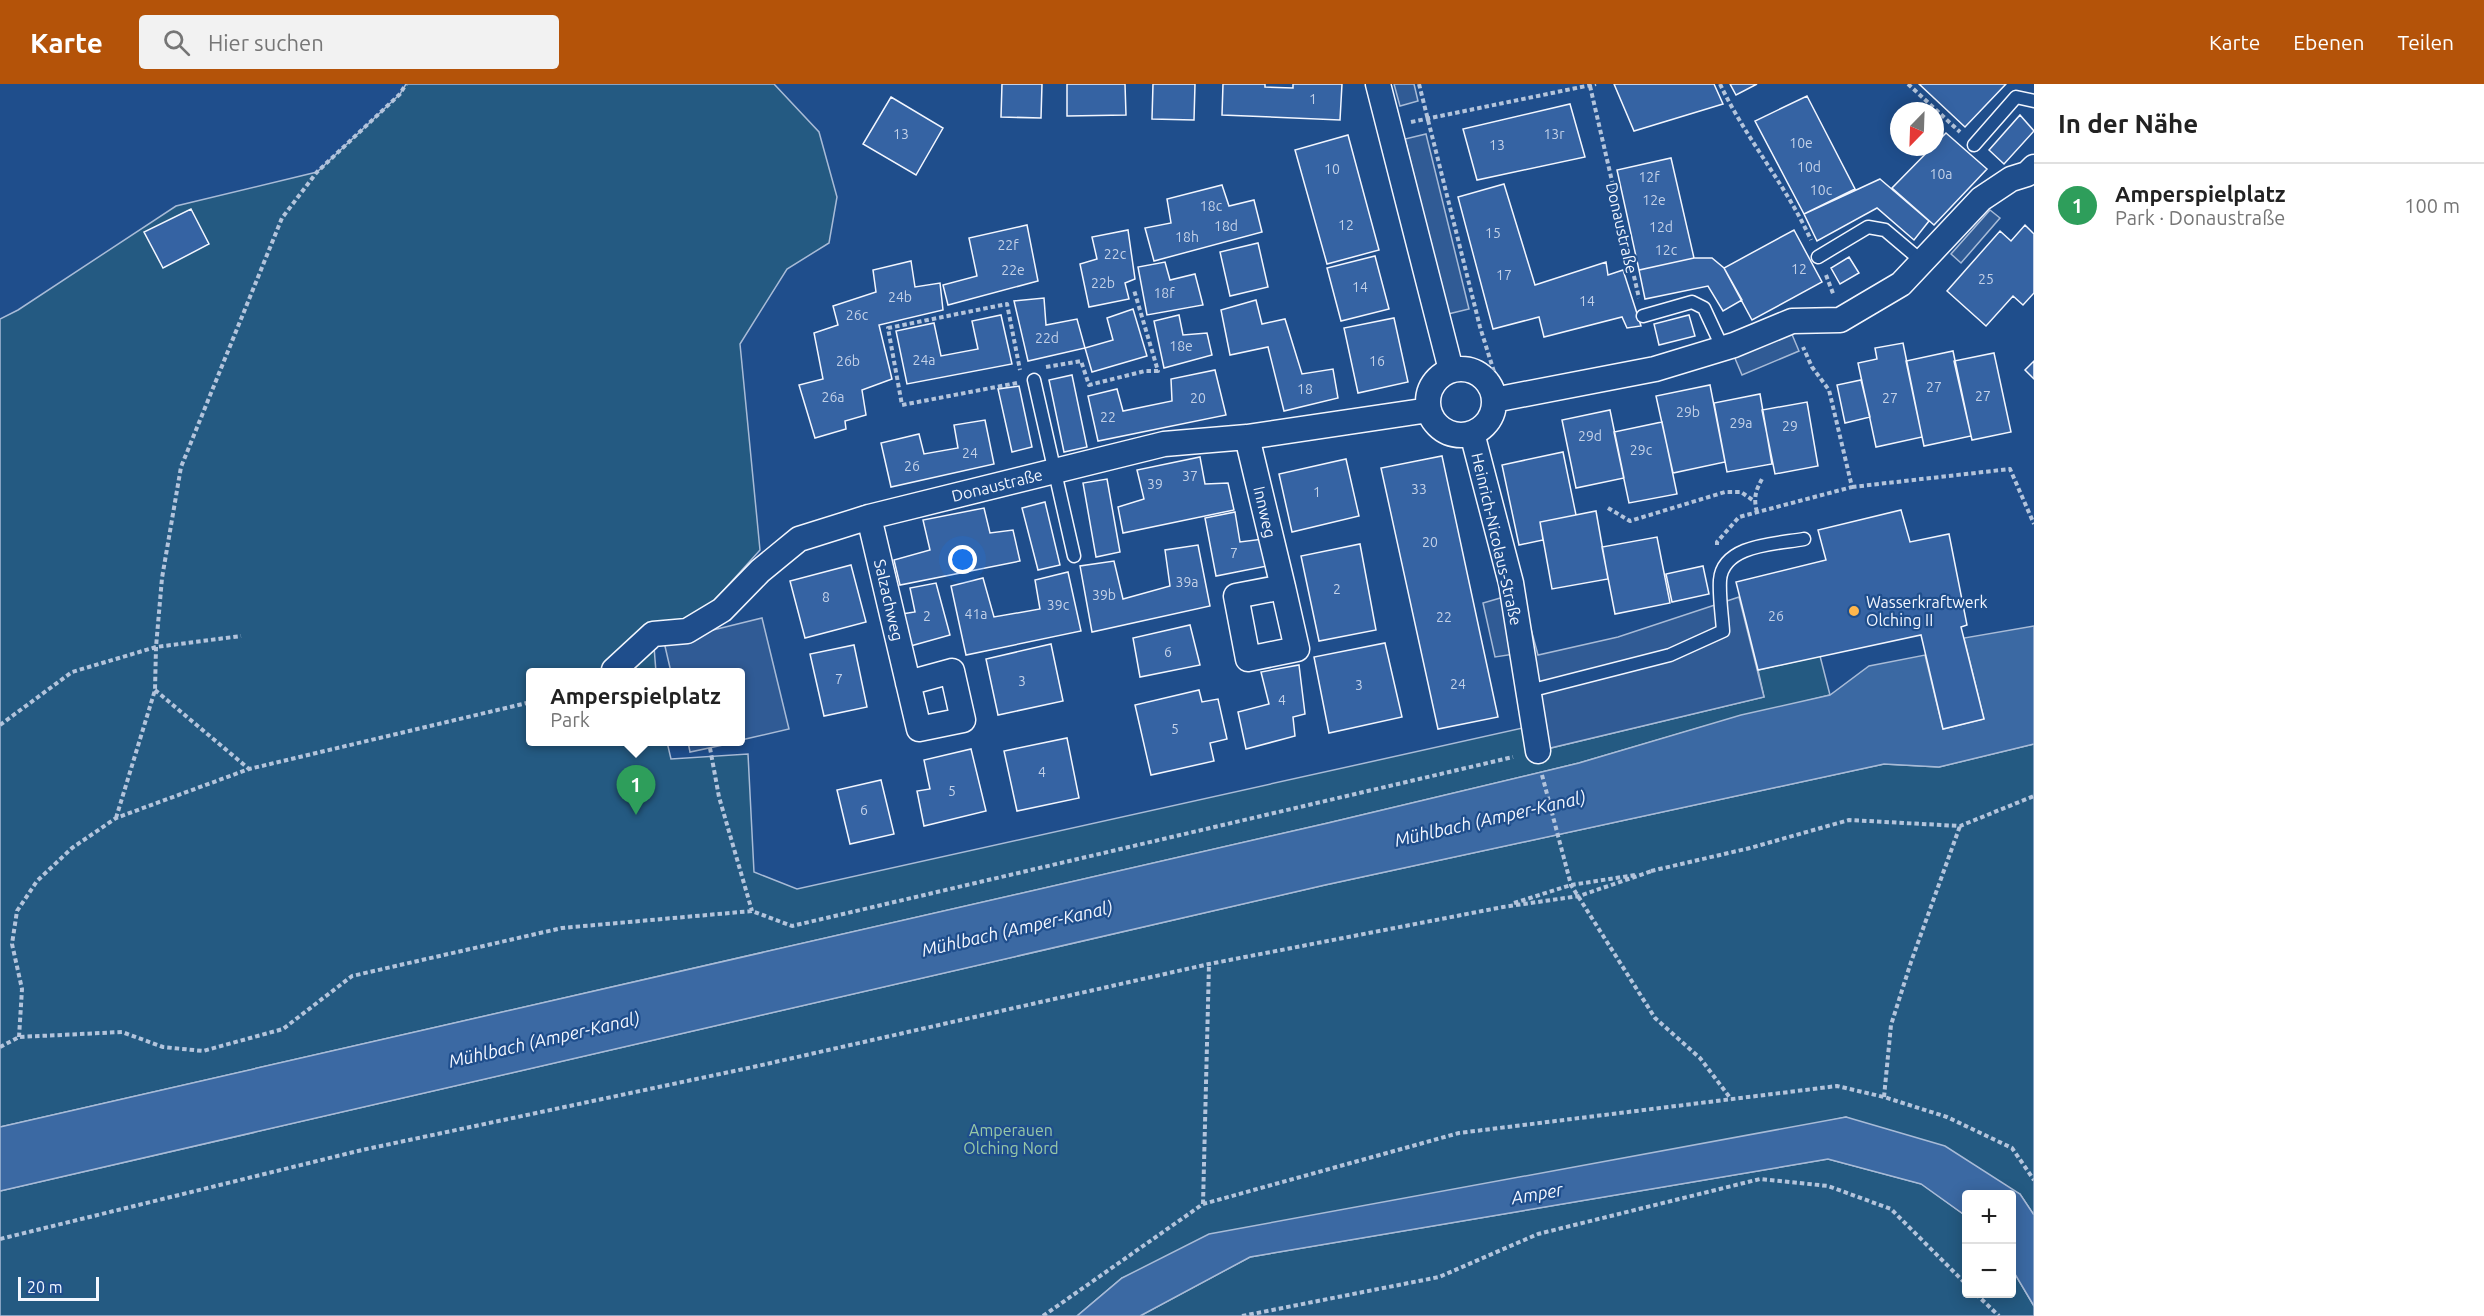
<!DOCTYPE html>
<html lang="de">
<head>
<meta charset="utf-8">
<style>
  :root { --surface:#fff; --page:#f2f2f2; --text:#222; --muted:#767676; --line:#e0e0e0; --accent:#b45309 }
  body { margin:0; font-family:Ubuntu,sans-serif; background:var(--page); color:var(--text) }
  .controls { position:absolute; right:18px; bottom:18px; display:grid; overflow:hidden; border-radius:6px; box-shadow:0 3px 15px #0003 }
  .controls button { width:54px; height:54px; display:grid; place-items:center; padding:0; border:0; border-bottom:2px solid var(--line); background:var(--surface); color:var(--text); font:30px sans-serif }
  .compass { position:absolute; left:1890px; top:18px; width:54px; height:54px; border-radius:50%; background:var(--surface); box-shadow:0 3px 15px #0003; rotate:203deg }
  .scale { position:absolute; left:18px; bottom:15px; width:81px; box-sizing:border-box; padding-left:6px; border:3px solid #f2f6ff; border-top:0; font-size:16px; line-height:21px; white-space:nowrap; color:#f2f6ff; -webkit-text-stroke:4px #1f4e8c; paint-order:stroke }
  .you { position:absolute; left:963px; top:476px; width:21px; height:21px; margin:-15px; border:4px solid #fff; border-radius:50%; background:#1a73e8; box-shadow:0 0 0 9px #1a73e833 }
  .badge { display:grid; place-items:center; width:39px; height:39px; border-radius:50%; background:var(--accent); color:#fff; font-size:20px; font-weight:700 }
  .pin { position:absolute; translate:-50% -50px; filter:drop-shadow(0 2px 3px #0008) }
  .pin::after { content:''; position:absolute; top:32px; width:21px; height:18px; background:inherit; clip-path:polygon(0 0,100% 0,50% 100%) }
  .popup { position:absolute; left:526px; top:584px; width:219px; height:78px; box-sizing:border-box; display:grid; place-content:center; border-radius:6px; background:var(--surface); filter:drop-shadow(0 2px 4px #0005); font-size:20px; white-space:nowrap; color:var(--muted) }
  .popup b { font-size:22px; color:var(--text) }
  .popup::after { content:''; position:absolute; left:50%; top:100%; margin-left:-12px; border:12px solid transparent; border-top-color:var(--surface) }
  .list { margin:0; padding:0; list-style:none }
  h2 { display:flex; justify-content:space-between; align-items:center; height:78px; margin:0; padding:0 24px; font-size:26px }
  h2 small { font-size:20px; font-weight:400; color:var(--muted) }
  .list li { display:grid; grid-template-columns:39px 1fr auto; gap:18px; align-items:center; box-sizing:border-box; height:84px; padding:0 24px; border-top:2px solid var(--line) }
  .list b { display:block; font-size:22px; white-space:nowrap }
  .list p { margin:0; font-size:20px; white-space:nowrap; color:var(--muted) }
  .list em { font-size:20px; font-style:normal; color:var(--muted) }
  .icon { flex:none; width:33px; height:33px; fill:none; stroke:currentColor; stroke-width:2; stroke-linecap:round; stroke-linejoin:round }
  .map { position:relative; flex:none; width:2034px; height:1232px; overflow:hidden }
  header { display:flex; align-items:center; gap:36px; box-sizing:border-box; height:84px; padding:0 30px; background:var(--accent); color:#fff }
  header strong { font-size:28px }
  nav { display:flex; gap:33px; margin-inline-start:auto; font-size:21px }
  .search { width:420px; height:54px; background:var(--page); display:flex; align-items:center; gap:15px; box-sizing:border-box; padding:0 21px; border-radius:6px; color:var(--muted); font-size:22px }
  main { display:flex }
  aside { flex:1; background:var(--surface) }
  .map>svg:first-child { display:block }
</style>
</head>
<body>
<header>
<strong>Karte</strong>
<div class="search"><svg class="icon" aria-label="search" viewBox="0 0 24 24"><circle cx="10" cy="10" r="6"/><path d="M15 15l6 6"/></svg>Hier suchen</div>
<nav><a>Karte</a><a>Ebenen</a><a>Teilen</a></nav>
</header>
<main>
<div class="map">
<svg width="2034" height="1232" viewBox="0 0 2034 1232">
  <rect width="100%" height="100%" fill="#1f4e8c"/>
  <path fill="#245a82" stroke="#a8bbd7" stroke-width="1.5" d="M406 0H774L819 48 837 113 829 159 787 185 740 260 760 466 687 547 653 550 656 588H531V658H667L671 675 748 670 754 788 797 805 1532 642 1538 667 1764 613 1758 586 1820 572 1830 611 1702 643 1579 679 1328 739 0 1043V235L18 226 176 122 317 88 400 10Z
    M2034 660V1131L2020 1110 1846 1033 1122 1194 1077 1232H0V1107L1325 801 1884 680 1939 683Z
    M1828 1075 1922 1100 1966 1132V1210H2012V1185L2034 1222V1232H1140L1250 1173Z"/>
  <path fill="#305b95" stroke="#a8bbd7" stroke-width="1.5" d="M1394 0H1414L1418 17 1400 22Z
    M1426 50 1469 225 1448 230 1405 55Z
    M1990 126 2000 134 1961 179 1951 170Z
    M1791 248 1799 267 1742 291 1734 272Z
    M1521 508 1538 571 1618 553 1739 513 1764 613 1538 667 1521 569 1495 573 1483 519Z
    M762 534 789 645 741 656V588H671L664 558Z
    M688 658H737L690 668Z"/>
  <path fill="#3b69a3" stroke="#a8bbd7" stroke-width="1.5" d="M2034 542V660L1939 683 1884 680 1325 801 0 1107V1043L1328 739 1579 679 1741 631 1830 611 1869 582 1925 571 1943 645 1984 635 1964 554Z
    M1846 1033 1945 1062 2020 1110 2034 1131V1222L2012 1185V1110H1966V1132L1921 1100 1828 1075 1250 1173 1140 1232H1077L1122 1194 1209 1150Z"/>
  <path fill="#3563a3" stroke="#f2f6ff" stroke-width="1.5" d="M1002 0H1042L1041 34 1001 33Z
    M1067 0H1125L1126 31 1067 32Z
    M1153 0H1195L1194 36 1152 35Z
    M1223 0H1265V3L1293 4V0H1342L1340 36 1222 31Z
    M1614 0H1714L1723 20 1634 47Z
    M1730 0H1757L1736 11Z
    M1919 0H2006L1965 43Z
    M1807 12 1855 105 1804 130 1755 37Z
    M891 13 943 44 916 91 863 60Z
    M1570 20 1585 73 1477 96 1463 45Z
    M2020 31 2034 47 2004 80 1989 66Z
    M1946 49 1987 85 1934 141 1892 104Z
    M1348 51 1379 166 1327 180 1295 66Z
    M1671 74 1694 174 1639 186 1617 86Z
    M1880 95 1929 137 1914 156 1877 124 1817 157 1804 130Z
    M1504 100 1535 201 1606 178 1608 191 1623 186 1641 242 1627 244 1622 233 1544 253 1539 233 1493 245 1458 113Z
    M1222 101 1229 122 1254 116 1262 148 1154 177 1145 144 1171 139 1167 115Z
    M191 125 209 160 163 184 144 148Z
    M1027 141 1038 197 948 221 943 201 977 192 969 154Z
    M2025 141 2034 150V209L2023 221 2013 212 1986 242 1947 207 2000 147 2011 157Z
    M1128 146 1135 195 1125 199 1129 215 1089 223 1080 180 1097 175 1092 153Z
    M1794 146 1822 198 1752 236 1724 184Z
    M1258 159 1268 203 1230 212 1220 168Z
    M1375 172 1389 225 1341 237 1327 184Z
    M1849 173 1859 189 1840 200 1831 184Z
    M1694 174H1712L1724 184 1742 216 1723 227 1708 202 1645 215 1639 186Z
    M911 177 915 203 940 199 943 226 879 241 892 295 862 306 866 331 845 337 846 345 815 354 799 301 823 295 814 249 838 241 833 222 876 208 873 186Z
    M1165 178 1170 196 1195 190 1203 221 1147 231 1138 183Z
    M1044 214 1046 241 1077 235 1085 264 1028 277 1014 217Z
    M1256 216 1262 240 1285 235 1302 290 1333 285 1338 314 1284 327 1268 263 1230 271 1221 226Z
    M1133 225 1147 272 1092 288 1085 264 1113 256 1107 234Z
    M1001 231 1012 280 907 300 896 247 934 239 941 272 978 265 972 237Z
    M1179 231 1183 251 1207 249 1212 271 1164 284 1154 237Z
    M1689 231 1695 252 1659 261 1654 240Z
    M1394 234 1408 298 1358 309 1344 244Z
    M1903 259 1922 353 1876 363 1858 279 1877 275 1875 264Z
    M1953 267 1971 352 1924 362 1906 277Z
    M1994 269 2011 348 1972 356 1954 277Z
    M2034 277V295L2025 286Z
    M1215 286 1226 331 1098 357 1088 312 1117 305 1123 327 1172 317 1171 295Z
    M1072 291 1087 363 1064 368 1049 296Z
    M1861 296 1870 333 1845 339 1837 301Z
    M1710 301 1725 378 1673 389 1656 312Z
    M1019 302 1032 363 1012 368 998 305Z
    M1760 310 1772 380 1727 388 1714 319Z
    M1807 318 1818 382 1775 390 1762 326Z
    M1610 326 1624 394 1576 404 1562 336Z
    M985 336 994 380 891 403 881 359 919 350 924 370 958 364 954 341Z
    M1662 338 1677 410 1629 419 1614 348Z
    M1563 368 1576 431 1540 438 1543 456 1519 461 1502 381Z
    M1442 372 1498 633 1438 645 1381 384Z
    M1200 373 1205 400 1228 399 1234 426 1123 449 1118 423 1144 415 1137 386Z
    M1346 375 1359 432 1292 448 1279 390Z
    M1107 395 1120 468 1096 473 1083 399Z
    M1045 418 1060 481 1038 486 1022 424Z
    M984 424 990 449 1013 446 1020 477 900 501 894 476 930 466 923 436Z
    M1901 426 1910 458 1949 450 1967 541 1961 543 1984 635 1943 645 1921 551 1758 586 1736 498 1826 476 1818 446Z
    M1596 427 1608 495 1552 505 1540 438Z
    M1235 428 1240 458 1263 455 1267 482 1216 492 1205 434Z
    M1657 453 1670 519 1615 530 1602 463Z
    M1360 460 1376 546 1319 557 1301 472Z
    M1198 461 1210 522 1092 548 1080 482 1114 477 1123 515 1170 502 1165 466Z
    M851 481 866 538 805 554 790 497Z
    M1703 482 1709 510 1672 518 1666 490Z
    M1068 488 1081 547 966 571 951 502 983 494 994 533 1040 525 1035 496Z
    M936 499 950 551 907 563 902 530 915 528 910 504Z
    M1190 541 1200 581 1140 593 1133 554Z
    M1385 559 1402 633 1329 649 1314 573Z
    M1051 560 1063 617 998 631 986 575Z
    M854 561 867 623 824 632 810 570Z
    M1299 581 1305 630 1293 633 1295 652 1246 665 1238 628 1269 620 1261 588Z
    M1199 606 1202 618 1218 615 1227 655 1210 659 1214 677 1151 691 1135 621Z
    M1067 654 1079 714 1017 727 1004 667Z
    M971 665 986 727 924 742 917 707 930 705 924 676Z
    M881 696 894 750 850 760 837 706Z"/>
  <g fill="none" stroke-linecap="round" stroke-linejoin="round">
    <defs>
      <path id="service" d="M1974 61 2016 13 2034 17
        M1818 173 1868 143 1885 146 1924 179
        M1643 232 1692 218 1704 224 1723 265
        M1034 296 1074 472
        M1529 607 1670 571 1723 547C1722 531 1719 513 1720 496 1723 460 1777 460 1804 455"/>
      <path id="minor" d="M1378 0 1451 286
        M1428 318a33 33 0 1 1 66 0a33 33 0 1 1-66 0Z
        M1494 316 1655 285 1734 261 1792 237 1840 236 1901 200 1981 115 2011 95 2027 90 2034 83
        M1472 349 1511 499 1538 667
        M1247 353 1283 503 1236 512 1248 575 1297 565 1283 503
        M869 433 919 645 963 636 952 587 908 599
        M614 586 653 550 687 547 722 526 760 487 799 455 869 433 1164 360 1247 353 1429 326"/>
    </defs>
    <use href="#service" stroke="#f2f6ff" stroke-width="15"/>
    <use href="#minor" stroke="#f2f6ff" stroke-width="27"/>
    <path stroke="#b3c4dc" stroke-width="4" stroke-dasharray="4.5 3" stroke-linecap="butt" d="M1419 0 1480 243 1495 291
      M1720 0C1746 55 1786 101 1811 156
      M1908 0 1960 48
      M1590 2 1639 214
      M1411 38 1596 0
      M1826 191 1834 212
      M1046 283 1081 277 1089 301 1145 287H1158L1134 206
      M1017 299 902 321 888 244 1007 220 1020 286
      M1852 403 2010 385 2034 440
      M1608 424 1630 437 1725 408H1741L1754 417
      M1757 428C1753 413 1756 406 1763 393
      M1717 461V458L1739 433 1852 403 1829 306 1812 283 1803 263
      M155 606 249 685
      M0 641 72 588 156 563 241 552
      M710 664 719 713 752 827
      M1542 691 1571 801 1655 934 1700 974 1731 1015
      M116 734 155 606 156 563 162 494 181 383 282 134 317 88 400 10 406 0
      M1651 787 1750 764 1849 736 1960 742 2034 712
      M1514 819 1571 801 1635 791
      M19 953 22 905 12 860 17 827 37 797 72 764 116 734 249 685 531 618
      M0 963 19 953 122 948 163 963 203 967 283 945 352 892 562 844 752 827 792 842 1513 673
      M1884 1013 1891 941 1911 878 1960 742
      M1203 1120 1209 880
      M0 1155 362 1066 753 983 1209 880 1503 823 1579 812 1652 787
      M1976 1210 1999 1232
      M1043 1232 1203 1120 1459 1049 1837 1002 1884 1013 1947 1033 2012 1064 2034 1096
      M1242 1232 1439 1193 1538 1150 1760 1095 1828 1102 1891 1125 1966 1200"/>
    <use href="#service" stroke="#1f4e8c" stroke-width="12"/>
    <use href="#minor" stroke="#1f4e8c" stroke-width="24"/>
  </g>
  <circle fill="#ffb74d" stroke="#1f4e8c" stroke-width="2" cx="1854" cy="527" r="6"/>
  <g text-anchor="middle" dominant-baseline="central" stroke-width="4.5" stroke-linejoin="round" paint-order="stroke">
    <g font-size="14" fill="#c3d1e8">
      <text x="1313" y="15">1</text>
      <text x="901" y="50">13</text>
      <text x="1554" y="50">13r</text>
      <text x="1801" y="59">10e</text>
      <text x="1497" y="61">13</text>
      <text x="1809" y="83">10d</text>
      <text x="1332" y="85">10</text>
      <text x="1941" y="90">10a</text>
      <text x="1649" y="93">12f</text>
      <text x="1821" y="106">10c</text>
      <text x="1654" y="116">12e</text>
      <text x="1211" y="122">18c</text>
      <text x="1346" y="141">12</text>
      <text x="1226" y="142">18d</text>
      <text x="1661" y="143">12d</text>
      <text x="1493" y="149">15</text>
      <text x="1187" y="153">18h</text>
      <text x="1008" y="161">22f</text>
      <text x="1666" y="166">12c</text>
      <text x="1115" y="170">22c</text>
      <text x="1799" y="185">12</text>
      <text x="1013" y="186">22e</text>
      <text x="1504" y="191">17</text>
      <text x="1986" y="195">25</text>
      <text x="1103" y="199">22b</text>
      <text x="1360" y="203">14</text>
      <text x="1164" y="209">18f</text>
      <text x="900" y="213">24b</text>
      <text x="1587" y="217">14</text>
      <text x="857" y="231">26c</text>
      <text x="1047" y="254">22d</text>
      <text x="1181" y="262">18e</text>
      <text x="924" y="276">24a</text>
      <text x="848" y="277">26b</text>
      <text x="1377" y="277">16</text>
      <text x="1934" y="303">27</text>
      <text x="1305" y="305">18</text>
      <text x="1983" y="312">27</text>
      <text x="833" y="313">26a</text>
      <text x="1198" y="314">20</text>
      <text x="1890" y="314">27</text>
      <text x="1688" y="328">29b</text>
      <text x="1108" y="333">22</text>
      <text x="1741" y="339">29a</text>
      <text x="1790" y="342">29</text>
      <text x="1590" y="352">29d</text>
      <text x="1641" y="366">29c</text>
      <text x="970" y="369">24</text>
      <text x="912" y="382">26</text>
      <text x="1190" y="392">37</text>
      <text x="1155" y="400">39</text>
      <text x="1419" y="405">33</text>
      <text x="1317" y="408">1</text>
      <text x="1430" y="458">20</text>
      <text x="1234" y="469">7</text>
      <text x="1187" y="498">39a</text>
      <text x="1337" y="505">2</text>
      <text x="1104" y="511">39b</text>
      <text x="826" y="513">8</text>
      <text x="1058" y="521">39c</text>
      <text x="976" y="530">41a</text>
      <text x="927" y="532">2</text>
      <text x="1776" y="532">26</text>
      <text x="1444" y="533">22</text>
      <text x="1168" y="568">6</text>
      <text x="839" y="595">7</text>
      <text x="1022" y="597">3</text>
      <text x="1458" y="600">24</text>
      <text x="1359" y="601">3</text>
      <text x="1282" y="616">4</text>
      <text x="1175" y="645">5</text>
      <text x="1042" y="688">4</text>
      <text x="952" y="707">5</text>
      <text x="864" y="726">6</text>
    </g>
    <g font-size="16" fill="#f2f6ff" stroke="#1f4e8c">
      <text transform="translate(1622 144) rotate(77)">Donaustraße</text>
      <text transform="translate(997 401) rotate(-14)">Donaustraße</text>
      <text transform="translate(1265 428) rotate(77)">Innweg</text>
      <text transform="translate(1497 455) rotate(77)">Heinrich-Nicolaus-Straße</text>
      <text transform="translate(889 516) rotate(77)">Salzachweg</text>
    </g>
    <g font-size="16" fill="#f2f6ff" stroke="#1f4e8c" text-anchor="start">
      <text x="1866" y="518">Wasserkraftwerk<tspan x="1866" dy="18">Olching II</tspan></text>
    </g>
    <g font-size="16" fill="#97c8a6" stroke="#1f4e8c">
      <text x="1011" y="1046">Amperauen<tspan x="1011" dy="18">Olching Nord</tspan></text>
    </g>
    <g font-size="18" font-style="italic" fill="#f2f6ff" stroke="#1f4e8c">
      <text transform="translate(1490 734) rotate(-13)">Mühlbach (Amper-Kanal)</text>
      <text transform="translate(1017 844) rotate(-13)">Mühlbach (Amper-Kanal)</text>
      <text transform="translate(544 955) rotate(-13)">Mühlbach (Amper-Kanal)</text>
      <text transform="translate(1537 1109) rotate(-10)">Amper</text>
    </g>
  </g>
</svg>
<div class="controls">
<button>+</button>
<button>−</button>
</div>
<svg class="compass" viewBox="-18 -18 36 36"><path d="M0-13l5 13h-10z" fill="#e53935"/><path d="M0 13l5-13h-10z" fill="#767676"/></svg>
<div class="scale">20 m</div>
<div class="you"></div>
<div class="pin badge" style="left:636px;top:731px;background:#2e9e5b">1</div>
<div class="popup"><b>Amperspielplatz</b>Park</div>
</div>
<aside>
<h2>In der Nähe<small></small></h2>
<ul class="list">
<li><span class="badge" style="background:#2e9e5b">1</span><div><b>Amperspielplatz</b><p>Park · Donaustraße</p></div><em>100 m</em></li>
</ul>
</aside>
</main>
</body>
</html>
